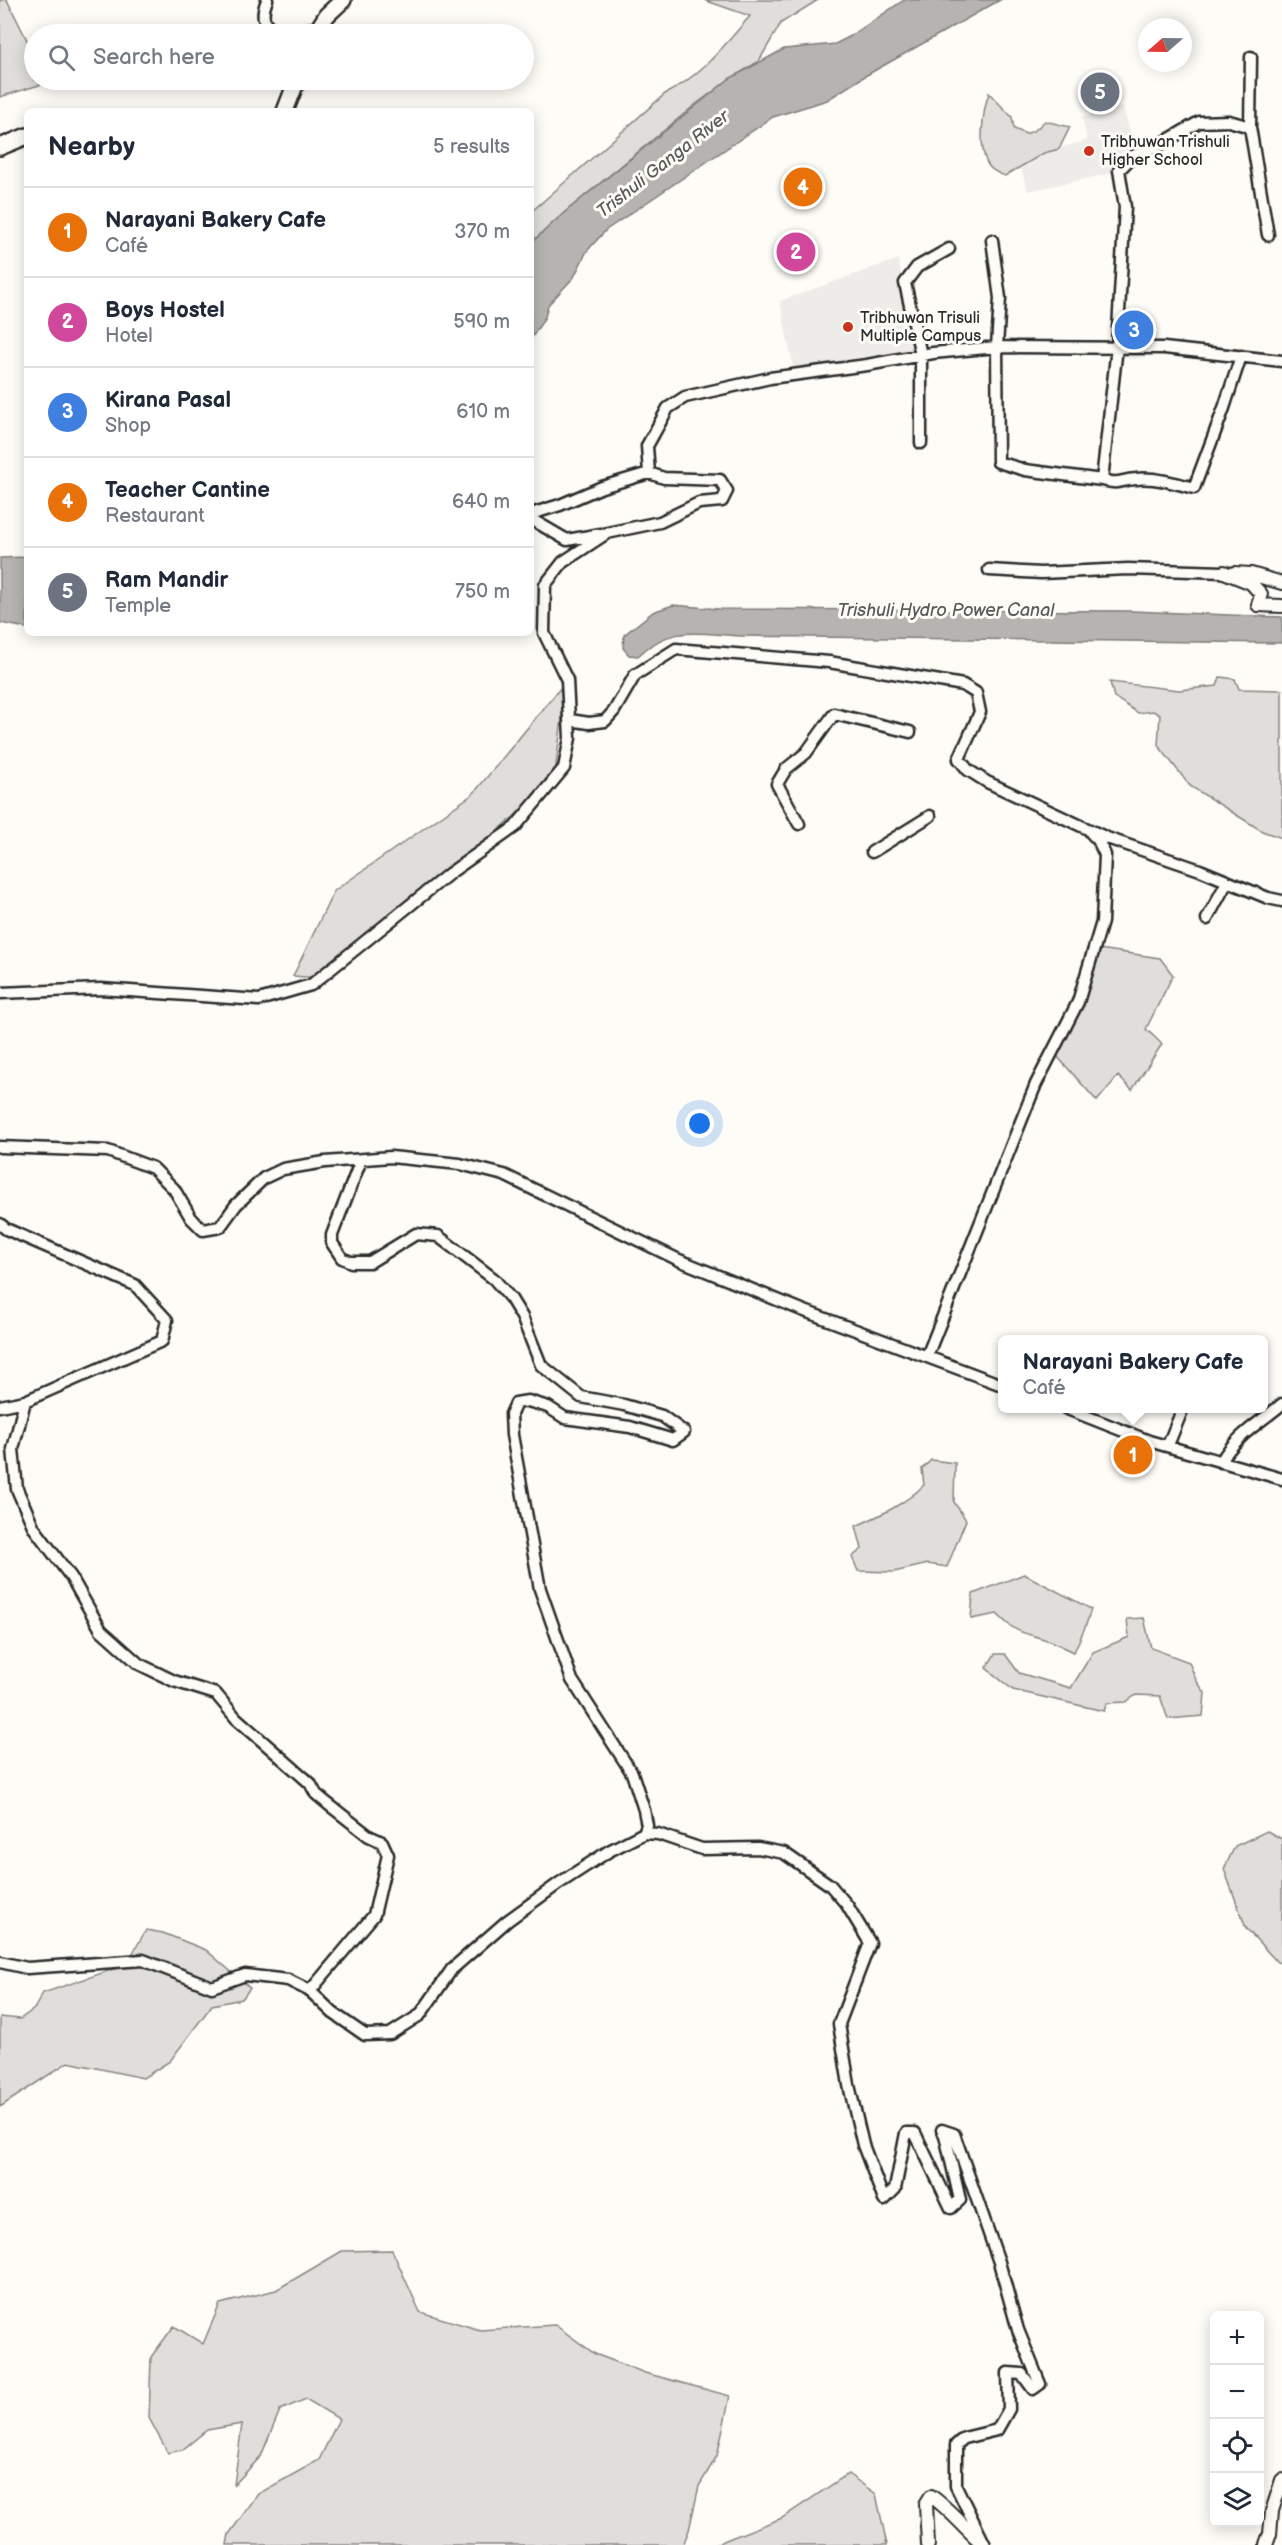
<!DOCTYPE html>
<html lang="en">
<head>
<meta charset="utf-8">
<style>
  :root { --surface:#fff; --page:#f6f6f7; --text:#1f2937; --muted:#747a83; --line:#e0e1e3; --accent:#1a73e8 }
  body { margin:0; font-family:"Balsamiq Sans",sans-serif; background:var(--page); color:var(--text) }
  .controls { position:absolute; right:18px; bottom:18px; display:grid; overflow:hidden; border-radius:9px; box-shadow:0 3px 15px #0003 }
  .controls button { width:54px; height:54px; display:grid; place-items:center; padding:0; border:0; border-bottom:2px solid var(--line); background:var(--surface); color:var(--text); font:30px sans-serif }
  .compass { position:absolute; left:1138px; top:18px; width:54px; height:54px; border-radius:50%; background:var(--surface); box-shadow:0 3px 15px #0003; rotate:250deg }
  .you { position:absolute; left:700px; top:1124px; width:21px; height:21px; margin:-15px; border:4px solid #fff; border-radius:50%; background:#1a73e8; box-shadow:0 0 0 9px #1a73e833 }
  .badge { display:grid; place-items:center; width:39px; height:39px; border-radius:50%; background:var(--accent); color:#fff; font-size:20px; font-weight:700 }
  .pin { position:absolute; translate:-50% -50%; border:3px solid #fff; box-shadow:0 2px 6px #0006 }
  .popup { position:absolute; left:998px; top:1335px; width:270px; height:78px; box-sizing:border-box; display:grid; place-content:center; border-radius:9px; background:var(--surface); filter:drop-shadow(0 2px 4px #0005); font-size:20px; white-space:nowrap; color:var(--muted) }
  .popup b { font-size:22px; color:var(--text) }
  .popup::after { content:''; position:absolute; left:50%; top:100%; margin-left:-12px; border:12px solid transparent; border-top-color:var(--surface) }
  .list { margin:0; padding:0; list-style:none }
  h2 { display:flex; justify-content:space-between; align-items:center; height:78px; margin:0; padding:0 24px; font-size:26px }
  h2 small { font-size:20px; font-weight:400; color:var(--muted) }
  .list li { display:grid; grid-template-columns:39px 1fr auto; gap:18px; align-items:center; box-sizing:border-box; height:90px; padding:0 24px; border-top:2px solid var(--line) }
  .list b { display:block; font-size:22px; white-space:nowrap }
  .list p { margin:0; font-size:20px; white-space:nowrap; color:var(--muted) }
  .list em { font-size:20px; font-style:normal; color:var(--muted) }
  .icon { flex:none; width:33px; height:33px; fill:none; stroke:currentColor; stroke-width:2; stroke-linecap:round; stroke-linejoin:round }
  .map { position:relative; flex:none; width:1282px; height:2545px; overflow:hidden }
  .search { position:absolute; background:var(--surface); box-shadow:0 3px 15px #0003; left:24px; top:24px; width:510px; height:66px; display:flex; align-items:center; gap:15px; box-sizing:border-box; padding:0 21px; border-radius:33px; color:var(--muted); font-size:22px }
  .panel { position:absolute; background:var(--surface); box-shadow:0 3px 15px #0003; left:24px; top:108px; width:510px; height:528px; border-radius:9px }
  .map>svg:first-child { display:block }
</style>
</head>
<body>
<div class="map">
<svg width="1282" height="2545" viewBox="0 0 1282 2545">
  <rect width="100%" height="100%" fill="#fdfcf7"/>
  <filter id="ink" filterUnits="userSpaceOnUse"><feTurbulence type="fractalNoise" baseFrequency=".0167" numOctaves="2"/><feDisplacementMap in="SourceGraphic" scale="12" xChannelSelector="R" yChannelSelector="G"/><feConvolveMatrix kernelMatrix="1 2 1 2 8 2 1 2 1" color-interpolation-filters="sRGB"/></filter>
  <g filter="url(#ink)">
    <path fill="#edece8" d="M1123 107 1134 147 1115 157 1110 163 1114 173 1028 191 1020 166 1044 153 1087 140 1082 117Z
      M898 259 916 353 794 371 780 301Z"/>
    <path fill="#dfdeda" stroke="#858482" stroke-width="1.5" d="M0 0H7L34 54V80H48L49 82 0 97Z
      M704 0H818L781 23 759 61 729 80 696 104 565 212 531 243V212L665 94C701 76 724 46 750 16Z
      M989 93 1012 117 1014 129 1026 134 1035 130 1045 121 1070 127 1059 149 1044 153 1005 176C998 173 990 170 987 163 978 146 983 110 989 93Z
      M1220 677 1235 679 1239 689 1282 690V838L1262 831 1190 786 1158 745 1160 715 1153 711 1138 713 1114 697 1110 682 1179 690 1217 686Z
      M567 680 554 781 450 873 319 978 293 976 334 891 473 794Z
      M1099 949 1160 958 1173 975 1146 1029 1162 1044 1132 1090 1118 1076 1097 1101 1055 1054 1069 1033Z
      M931 1460 955 1463 954 1502 966 1520 947 1567 928 1564 894 1572 858 1571 852 1557 862 1549 856 1526C881 1515 905 1504 924 1485L922 1469Z
      M1024 1574 1091 1609 1086 1625 1074 1652C1065 1648 1056 1643 1047 1640 1021 1631 1018 1635 997 1614L971 1619 973 1594Z
      M1144 1618 1151 1648 1189 1662 1196 1680 1205 1693 1203 1716 1168 1719 1160 1696 1136 1695 1126 1702 1107 1703 1104 1711 1013 1690 986 1668 995 1654H1005L1019 1673 1071 1688 1093 1652 1129 1637 1127 1619Z
      M1267 1831 1282 1839V1963L1277 1962 1246 1928 1224 1869 1235 1846Z
      M146 1930 163 1933 206 1950 250 1988 242 1999 212 2005 170 2061 143 2078 68 2062 0 2107V2017L20 2019 34 2009 43 1993 126 1965Z
      M392 2250 420 2312 480 2330 555 2325 595 2354 645 2373 730 2396 717 2456 699 2486 689 2530 683 2545H227L229 2534 258 2494 319 2460 339 2419 306 2399 280 2410 261 2456 234 2485 242 2424 207 2430 182 2450 168 2453 149 2418 151 2357 174 2326 203 2344 220 2304 276 2290 342 2251Z
      M848 2474 876 2494 887 2545H713L782 2518Z"/>
    <path fill="#b5b4b1" stroke="#7e7d7b" stroke-width="1.5" d="M904 0H1000L865 76 827 100 773 117 606 230 587 251 574 277 548 305 545 317 531 339V243L565 212 729 79 784 49 835 44 849 37Z
      M27 557V628L0 623V558Z
      M673 605 719 609 1132 611 1282 617V643L742 636C699 634 672 624 638 656L629 655 623 648 624 635 653 612Z"/>
    <g fill="none" stroke-linecap="round" stroke-linejoin="round">
      <defs>
        <path id="minor" d="M267 0C251 40 295 30 318 28
          M1250 127 1251 57
          M992 240 1000 298 997 347 998 462 1025 470 1102 480
          M1241 356 1224 408 1194 488C1176 483 1154 477 1136 479 1119 480 1121 485 1102 480L1117 347 1125 207 1119 170 1133 156 1154 148 1199 122 1229 121 1250 127 1268 235
          M921 443V355L905 283 917 267 949 249
          M531 514 560 505 602 487 649 473
          M531 519 567 540 601 534
          M989 570 1041 573 1128 569 1224 572
          M570 720 589 723 605 721 614 711 635 675 676 649 829 662 963 685 976 693 980 712 959 759 968 770 987 782 1107 838 1200 870 1268 898 1282 901
          M799 824 777 784 786 769 806 753 834 714 910 732
          M872 852 930 816
          M1207 919 1227 882
          M0 993 101 989 259 1000 311 985 450 873 515 827 564 768 570 738 567 680 544 633 545 585 563 562 607 533 660 522 699 503 722 501 727 491 720 480 664 478 649 473 647 446 668 408 685 397 770 378 867 365 933 353 997 347 1164 348 1282 361
          M0 1147 108 1151 153 1168 174 1189 191 1218 203 1230 220 1227 236 1205 264 1178 283 1169 325 1162 391 1157 460 1164 504 1175 679 1260 802 1310 1002 1385
          M0 1224 6 1229 135 1285 167 1320 162 1341 25 1401 0 1406
          M927 1356 1036 1084 1078 1002 1102 922 1105 855 1098 840 1091 833
          M25 1401 13 1449 17 1489 34 1528 71 1577 101 1630 139 1664 174 1681 216 1694 236 1718 310 1783 316 1794 328 1804 369 1836 382 1842 388 1855 374 1915 310 1991
          M1065 1408 1149 1441 1282 1479
          M1168 1445 1183 1408
          M1221 1462C1234 1437 1261 1422 1282 1404
          M644 1833 658 1834 702 1849 758 1848 784 1853 830 1885 847 1905 870 1943 839 2024 849 2085 863 2145 884 2200 895 2189 906 2133H915L951 2208 960 2200 945 2135 942 2130 954 2134 999 2262 1018 2330 1040 2384 1033 2389 1022 2374 1008 2373 1009 2409 997 2430 964 2438 956 2445V2486L985 2545
          M0 1962 27 1968 143 1960 212 1987 245 1975 288 1980 310 1991 333 2013 365 2035 390 2034 420 2015 452 1969 507 1921 558 1884 609 1851 644 1833 647 1825 644 1810 632 1773 572 1680 540 1589 512 1435 511 1414 516 1403 528 1401 548 1407 565 1418 630 1427 673 1440 684 1432 662 1416 624 1405 581 1397 541 1365 522 1317 511 1299 494 1279 438 1236 416 1234 370 1262H351L342 1258 332 1243V1235L361 1160"/>
        <path id="tertiary" d="M1224 572 1251 583 1261 594 1258 605 1282 606
          M1234 573 1251 574 1282 583
          M928 2545 926 2504 931 2496C951 2510 965 2529 984 2545
          M1266 2545 1270 2534 1272 2511 1282 2480"/>
        <path id="primary" d="M315 34 327 15 343 0
          M285 111 297 80
          M0 147 27 136"/>
      </defs>
      <use href="#minor" stroke="#2b2b2b" stroke-width="15"/>
      <use href="#tertiary" stroke="#2b2b2b" stroke-width="16"/>
      <use href="#primary" stroke="#2b2b2b" stroke-width="20"/>
      <use href="#minor" stroke="#fdfcf7" stroke-width="10"/>
      <use href="#tertiary" stroke="#fdfcf7" stroke-width="12"/>
      <use href="#primary" stroke="#fdfcf7" stroke-width="15"/>
    </g>
  </g>
  <g fill="#c8321e" stroke="#fdfcf7" stroke-width="2">
    <circle cx="1089" cy="151" r="6"/>
    <circle cx="848" cy="327" r="6"/>
  </g>
  <g text-anchor="middle" dominant-baseline="central" stroke-width="6" stroke-linejoin="round" paint-order="stroke">
    <g font-size="16" fill="#2b2b2b" stroke="#fdfcf7" text-anchor="start">
      <text x="1101" y="142">Tribhuwan Trishuli<tspan x="1101" dy="18">Higher School</tspan></text>
      <text x="860" y="318">Tribhuwan Trisuli<tspan x="860" dy="18">Multiple Campus</tspan></text>
    </g>
    <g font-size="18" font-style="italic" fill="#5b5b5a" stroke="#fdfcf7">
      <text transform="translate(663 164) rotate(-38)">Trishuli Ganga River</text>
      <text x="946" y="610">Trishuli Hydro Power Canal</text>
    </g>
  </g>
</svg>
<div class="controls">
<button>+</button>
<button>−</button>
<button><svg class="icon" aria-label="locate" viewBox="0 0 24 24"><circle cx="12" cy="12" r="6"/><path d="M12 2v4M12 18v4M2 12h4M18 12h4"/></svg></button>
<button><svg class="icon" aria-label="layers" viewBox="0 0 24 24"><path d="M12 4l9 5-9 5-9-5zM3 14l9 5 9-5"/></svg></button>
</div>
<svg class="compass" viewBox="-18 -18 36 36"><path d="M0-13l5 13h-10z" fill="#e53935"/><path d="M0 13l5-13h-10z" fill="#747a83"/></svg>
<div class="you"></div>
<div class="pin badge" style="left:1133px;top:1455px;background:#e8710a">1</div>
<div class="popup"><b>Narayani Bakery Cafe</b>Café</div>
<div class="pin badge" style="left:796px;top:252px;background:#d1479c">2</div>
<div class="pin badge" style="left:1134px;top:330px;background:#3f7fe0">3</div>
<div class="pin badge" style="left:803px;top:187px;background:#e8710a">4</div>
<div class="pin badge" style="left:1100px;top:92px;background:#6b7280">5</div>
<div class="search"><svg class="icon" aria-label="search" viewBox="0 0 24 24"><circle cx="10" cy="10" r="6"/><path d="M15 15l6 6"/></svg>Search here</div>
<section class="panel">
<h2>Nearby<small>5 results</small></h2>
<ul class="list">
<li><span class="badge" style="background:#e8710a">1</span><div><b>Narayani Bakery Cafe</b><p>Café</p></div><em>370 m</em></li>
<li><span class="badge" style="background:#d1479c">2</span><div><b>Boys Hostel</b><p>Hotel</p></div><em>590 m</em></li>
<li><span class="badge" style="background:#3f7fe0">3</span><div><b>Kirana Pasal</b><p>Shop</p></div><em>610 m</em></li>
<li><span class="badge" style="background:#e8710a">4</span><div><b>Teacher Cantine</b><p>Restaurant</p></div><em>640 m</em></li>
<li><span class="badge" style="background:#6b7280">5</span><div><b>Ram Mandir</b><p>Temple</p></div><em>750 m</em></li>
</ul>
</section>
</div>
</body>
</html>
